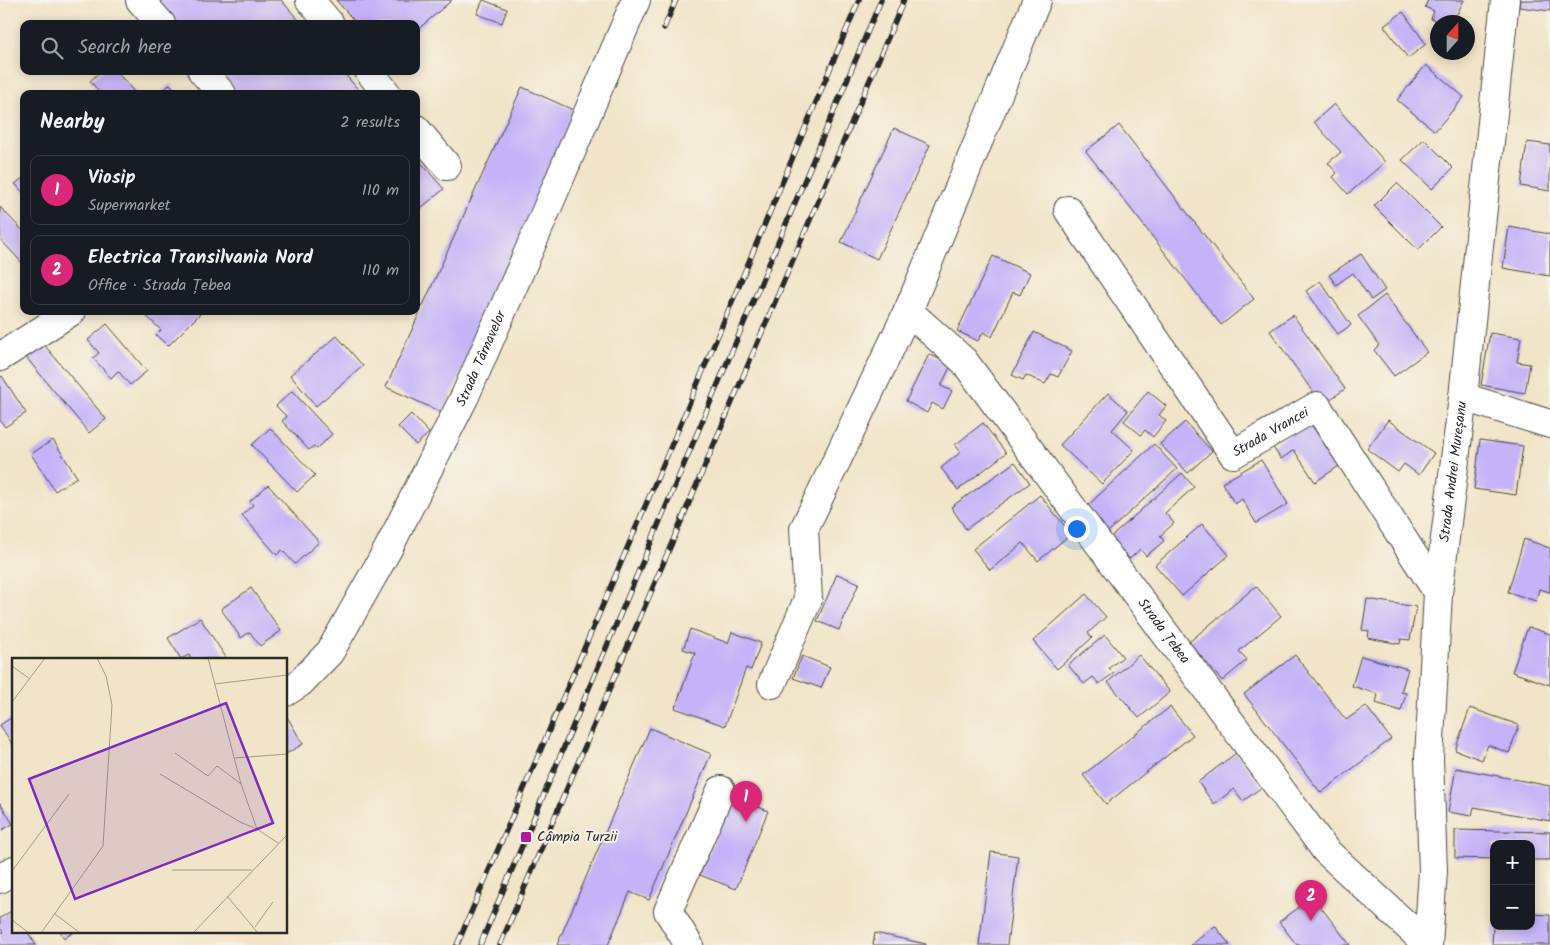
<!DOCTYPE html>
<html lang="en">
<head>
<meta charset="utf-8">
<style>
  :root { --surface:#171b24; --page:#242831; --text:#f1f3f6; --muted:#9ea1a6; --line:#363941; --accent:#db2777 }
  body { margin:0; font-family:Kalam,sans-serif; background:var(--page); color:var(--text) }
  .controls { position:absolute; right:15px; bottom:15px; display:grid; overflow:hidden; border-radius:10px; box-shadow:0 2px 12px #0003 }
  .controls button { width:45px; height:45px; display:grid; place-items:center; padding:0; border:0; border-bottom:1px solid var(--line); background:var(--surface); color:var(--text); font:25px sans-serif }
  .compass { position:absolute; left:1430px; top:15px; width:45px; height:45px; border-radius:50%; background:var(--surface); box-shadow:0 2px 12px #0003; rotate:21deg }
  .you { position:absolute; left:1076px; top:528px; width:18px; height:18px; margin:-12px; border:4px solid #fff; border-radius:50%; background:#1a73e8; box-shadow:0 0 0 8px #1a73e833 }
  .badge { display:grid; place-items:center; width:32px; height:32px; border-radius:50%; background:var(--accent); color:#fff; font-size:16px; font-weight:700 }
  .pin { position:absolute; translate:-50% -41px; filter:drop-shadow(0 1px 2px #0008) }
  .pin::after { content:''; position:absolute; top:26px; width:18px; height:15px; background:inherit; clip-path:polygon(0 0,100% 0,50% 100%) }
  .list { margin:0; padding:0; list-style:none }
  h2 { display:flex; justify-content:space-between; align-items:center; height:65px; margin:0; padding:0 20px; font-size:21px }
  h2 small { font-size:16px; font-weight:400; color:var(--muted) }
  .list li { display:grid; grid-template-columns:32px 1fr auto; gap:15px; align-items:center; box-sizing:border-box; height:70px; margin:0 10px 10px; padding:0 10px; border:1px solid var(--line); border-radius:10px }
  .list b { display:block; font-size:19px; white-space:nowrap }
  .list p { margin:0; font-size:16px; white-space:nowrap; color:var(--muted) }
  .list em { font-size:16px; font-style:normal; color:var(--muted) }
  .icon { flex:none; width:28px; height:28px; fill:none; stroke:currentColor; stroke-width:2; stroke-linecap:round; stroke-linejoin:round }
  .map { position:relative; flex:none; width:1550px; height:945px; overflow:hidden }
  .search { position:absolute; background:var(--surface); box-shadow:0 2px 12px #0003; left:20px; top:20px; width:400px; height:55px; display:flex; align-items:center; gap:12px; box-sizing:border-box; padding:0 18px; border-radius:10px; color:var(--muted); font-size:19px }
  .panel { position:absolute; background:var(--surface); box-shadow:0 2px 12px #0003; left:20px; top:90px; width:400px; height:225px; border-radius:10px }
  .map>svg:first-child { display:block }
</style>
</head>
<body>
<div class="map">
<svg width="1550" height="945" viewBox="0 0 1550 945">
  <rect width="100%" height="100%" fill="#f7f3e8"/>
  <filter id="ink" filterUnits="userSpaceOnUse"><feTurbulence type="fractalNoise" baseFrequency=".02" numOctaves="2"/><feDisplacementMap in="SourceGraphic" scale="10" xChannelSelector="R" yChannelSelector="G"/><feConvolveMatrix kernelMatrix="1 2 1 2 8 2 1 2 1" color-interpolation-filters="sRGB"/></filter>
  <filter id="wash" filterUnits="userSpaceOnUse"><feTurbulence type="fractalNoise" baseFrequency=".0096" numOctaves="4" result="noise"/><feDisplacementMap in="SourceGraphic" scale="20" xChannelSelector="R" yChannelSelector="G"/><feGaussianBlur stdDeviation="1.12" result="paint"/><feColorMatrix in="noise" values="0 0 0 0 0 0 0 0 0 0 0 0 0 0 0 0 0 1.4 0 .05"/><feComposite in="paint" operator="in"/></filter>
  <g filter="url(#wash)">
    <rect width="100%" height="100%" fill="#f1e4c8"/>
    <g id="blocks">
      <path fill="#c5b2f8" d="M157 0H281L302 24H177Z
        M336 0H452L416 31V24H357Z
        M483 0 507 9 502 23 477 14Z
        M1428 0H1464L1453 22H1438L1431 19 1434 11 1425 7Z
        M1520 0H1550V11L1519 7Z
        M1403 12 1426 44 1408 58 1384 26Z
        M1426 65 1464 97 1435 131 1397 100Z
        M101 71H116L136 94H101L90 81Z
        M218 71H342L362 94H238Z
        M170 84 179 94H160Z
        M522 87 580 113 443 413 386 387Z
        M1334 104 1385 162 1348 194 1333 177 1337 173 1328 163 1341 152 1314 122Z
        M1119 125 1254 299 1221 325 1086 151Z
        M894 128 930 145 877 259 841 242Z
        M1424 139 1453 168 1432 189 1402 160Z
        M1527 142 1550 145V191L1521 186Z
        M416 157 444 189 416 212Z
        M24 177V193L15 184Z
        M1397 183 1441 227 1418 250 1374 206Z
        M0 207 24 232V265L0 239Z
        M1509 227 1550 234V276L1503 268Z
        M1361 254 1385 290 1371 300 1353 273 1336 285 1329 275Z
        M993 256 1030 273 1020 295 1013 292 992 337 983 332 978 341 957 331Z
        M1320 281 1351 325 1338 334 1306 291Z
        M1385 295 1427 352 1394 376 1374 350 1379 345 1358 316Z
        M141 311H197L200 314 168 346 156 335 161 330Z
        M1293 315 1345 389 1322 405 1270 331Z
        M107 324 147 371 130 385 118 371 111 378 93 358 99 353 88 340Z
        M1034 332 1072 351 1058 377 1051 374 1045 384 1026 375 1023 380 1012 375Z
        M1490 333 1521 338 1517 362 1530 364 1525 393 1481 385Z
        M337 336 363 366 316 406 290 375Z
        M42 342 106 419 89 433 25 356Z
        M929 354 951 365 941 386 952 391 943 409 932 403 927 413 906 401Z
        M2 376 26 413 5 427 0 420V378Z
        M292 391 332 434 317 449 314 446 309 450 282 421 287 417 276 406Z
        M1148 391 1166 406 1159 415 1166 421 1153 437 1145 430 1141 435 1124 421Z
        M1108 393 1128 411 1112 430 1134 450 1102 484 1060 445Z
        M411 414 429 433 416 445 398 427Z
        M1388 420 1434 453 1419 475 1404 464 1398 472 1367 449Z
        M1309 421 1339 466 1315 482 1294 450 1281 459 1272 446Z
        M1185 422 1212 451 1188 473 1160 444Z
        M983 423 1006 453 958 490 941 468 961 452 955 445Z
        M270 428 315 475 297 492 252 445Z
        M53 440 77 477 55 491 31 454Z
        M1480 440 1523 446 1516 495 1474 489Z
        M1154 444 1177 469 1108 532 1085 508Z
        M1261 460 1288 504 1256 523 1242 499 1235 504 1222 483Z
        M1015 462 1030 483 966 529 951 507Z
        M1182 473 1194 487 1165 513 1174 523 1160 536 1164 541 1146 556 1140 549 1130 559 1110 538Z
        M268 485 319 542 295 564 282 550 277 555 242 515 253 505 250 501Z
        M1040 495 1071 534 1038 561 1023 543 990 570 973 549Z
        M1202 524 1229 555 1182 596 1155 565Z
        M1524 539 1550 548V592L1539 589 1536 601 1508 592Z
        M837 574 859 583 839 630 817 621Z
        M1256 586 1281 616 1239 651 1247 660 1222 681 1189 642Z
        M251 588 281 631 260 646 250 632 241 638 221 609Z
        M1086 594 1106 617 1088 633 1092 638 1057 669 1033 641Z
        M1367 599 1416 607 1410 640 1401 639 1400 644 1368 638 1369 631 1362 630Z
        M200 618 227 659H191L189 655 181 659 168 638Z
        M1528 627 1550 634V685L1512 672Z
        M690 629 728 643 732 632 761 643 751 670 746 668 725 726 675 708 695 653 683 649Z
        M1105 635 1123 657 1109 668 1114 673 1099 684 1093 677 1084 684 1068 665Z
        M1139 655 1170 692 1139 718 1108 682Z
        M1295 655 1346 720 1366 706 1391 739 1321 793 1244 694Z
        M802 656 830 667 821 688 793 678Z
        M1361 656 1408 669 1401 692 1406 693 1401 711 1376 703 1378 694 1352 686Z
        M1170 707 1193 735 1106 804 1083 775Z
        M1470 708 1519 725 1509 753 1488 745 1482 760 1455 750Z
        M286 715 303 744 286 754Z
        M14 716V747L0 725Z
        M650 728 711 754 649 900 630 892 608 945H557Z
        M1236 753 1262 787 1243 801 1234 789 1214 804 1198 782Z
        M1456 768 1550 786V821L1474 807 1472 816 1448 812Z
        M733 796 768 811 736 889 700 875Z
        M0 803 13 824 0 831Z
        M1455 830 1550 832V860H1531V844H1494V859L1455 858Z
        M991 852 1018 856 1007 945H979Z
        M1313 897 1350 945H1297L1279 922Z
        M13 910 14 931H27L36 945H0V934L3 932 0 928V918Z
        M1531 914 1550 915V945H1492L1493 926H1531Z
        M1215 926 1230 945H1191Z
        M60 931H76L64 938Z
        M875 933 926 944V945H873Z"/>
    </g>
  </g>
  <g filter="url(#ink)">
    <use href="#blocks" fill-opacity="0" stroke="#494743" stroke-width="1"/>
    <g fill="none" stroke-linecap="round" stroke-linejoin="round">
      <defs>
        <g id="minor">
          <path d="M140 0 161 24"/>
          <path d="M310 0 330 24"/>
          <path d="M202 71 222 94"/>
          <path d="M369 71 387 94"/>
          <path d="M416 129 447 166"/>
          <path id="s1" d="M1068 210 1233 454 1317 406 1438 593"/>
          <path id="s2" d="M908 311 964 361 1326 851 1428 945"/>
          <path d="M0 357 72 311"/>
          <path d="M1463 397 1550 424"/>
          <path d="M772 684 808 599 804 529 908 311 1037 0"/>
          <path id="s3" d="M286 692 300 683 330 652 388 549 465 396 534 239 636 0"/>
          <path d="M0 879 14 870"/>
          <path d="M689 945 668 911 721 790"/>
          <path id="s4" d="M1428 945 1433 871 1429 758 1438 593 1463 397 1505 0"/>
        </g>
      </defs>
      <use href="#minor" stroke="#494743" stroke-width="30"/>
      <use href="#minor" stroke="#fff" stroke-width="28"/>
      <defs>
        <path id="rail" d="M664 28 676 0
          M457 945 689 404 859 0
          M480 945 881 0
          M500 945 904 0"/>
      </defs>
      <use href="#rail" stroke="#2b2b2b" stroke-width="5.5"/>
      <use href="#rail" stroke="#f7f3e8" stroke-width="4" stroke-dasharray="11" stroke-linecap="butt"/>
    </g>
  </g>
  <rect fill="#b5179e" stroke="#f7f3e8" stroke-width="2" x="520" y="831" width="12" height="12" rx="2.5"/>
  <g text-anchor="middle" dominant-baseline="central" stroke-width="4" stroke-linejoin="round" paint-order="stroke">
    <g font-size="14" fill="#2b2b2b" stroke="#f7f3e8">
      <text stroke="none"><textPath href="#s3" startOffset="390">Strada Târnavelor</textPath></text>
      <text stroke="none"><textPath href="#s1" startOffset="338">Strada Vrancei</textPath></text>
      <text stroke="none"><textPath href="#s4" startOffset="475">Strada Andrei Mureșanu</textPath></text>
      <text stroke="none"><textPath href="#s2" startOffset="411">Strada Țebea</textPath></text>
    </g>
    <g font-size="14" fill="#2b2b2b" stroke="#f7f3e8" text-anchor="start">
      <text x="537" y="837">Câmpia Turzii</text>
    </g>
  </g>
  <g transform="translate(12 658)">
    <rect width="275" height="275" fill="#f1e4c8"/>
    <path fill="none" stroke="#a29a89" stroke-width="1" d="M196 0 229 126 245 171 266 185M0 8 18 21M203 26 275 17M0 44 33 0M163 95 196 118 205 108 229 126M223 100 275 96M148 116 228 164 245 171M160 212H240M0 213 57 136M215 238 246 275M43 256 68 275M0 262 17 275M243 269 261 244M29 275 91 188 100 47 94 18 85 0M181 275 275 177"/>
    <path fill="#7b2cbf" fill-opacity="0.15" stroke="#7b2cbf" stroke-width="2.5" d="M214 45 261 165 63 241 17 121Z"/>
    <rect width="275" height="275" fill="none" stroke="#2b2b2b" stroke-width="2.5"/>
  </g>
</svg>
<div class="controls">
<button>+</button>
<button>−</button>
</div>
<svg class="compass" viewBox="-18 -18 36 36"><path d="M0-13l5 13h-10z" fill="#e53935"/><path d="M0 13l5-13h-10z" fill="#9ea1a6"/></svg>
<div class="you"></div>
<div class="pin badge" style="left:746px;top:822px">1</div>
<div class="pin badge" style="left:1311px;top:921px">2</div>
<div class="search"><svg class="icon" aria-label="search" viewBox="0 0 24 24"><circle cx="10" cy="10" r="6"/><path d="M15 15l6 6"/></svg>Search here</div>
<section class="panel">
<h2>Nearby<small>2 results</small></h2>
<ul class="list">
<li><span class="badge">1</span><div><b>Viosip</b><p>Supermarket</p></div><em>110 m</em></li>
<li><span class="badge">2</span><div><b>Electrica Transilvania Nord</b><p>Office · Strada Țebea</p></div><em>110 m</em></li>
</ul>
</section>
</div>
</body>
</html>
